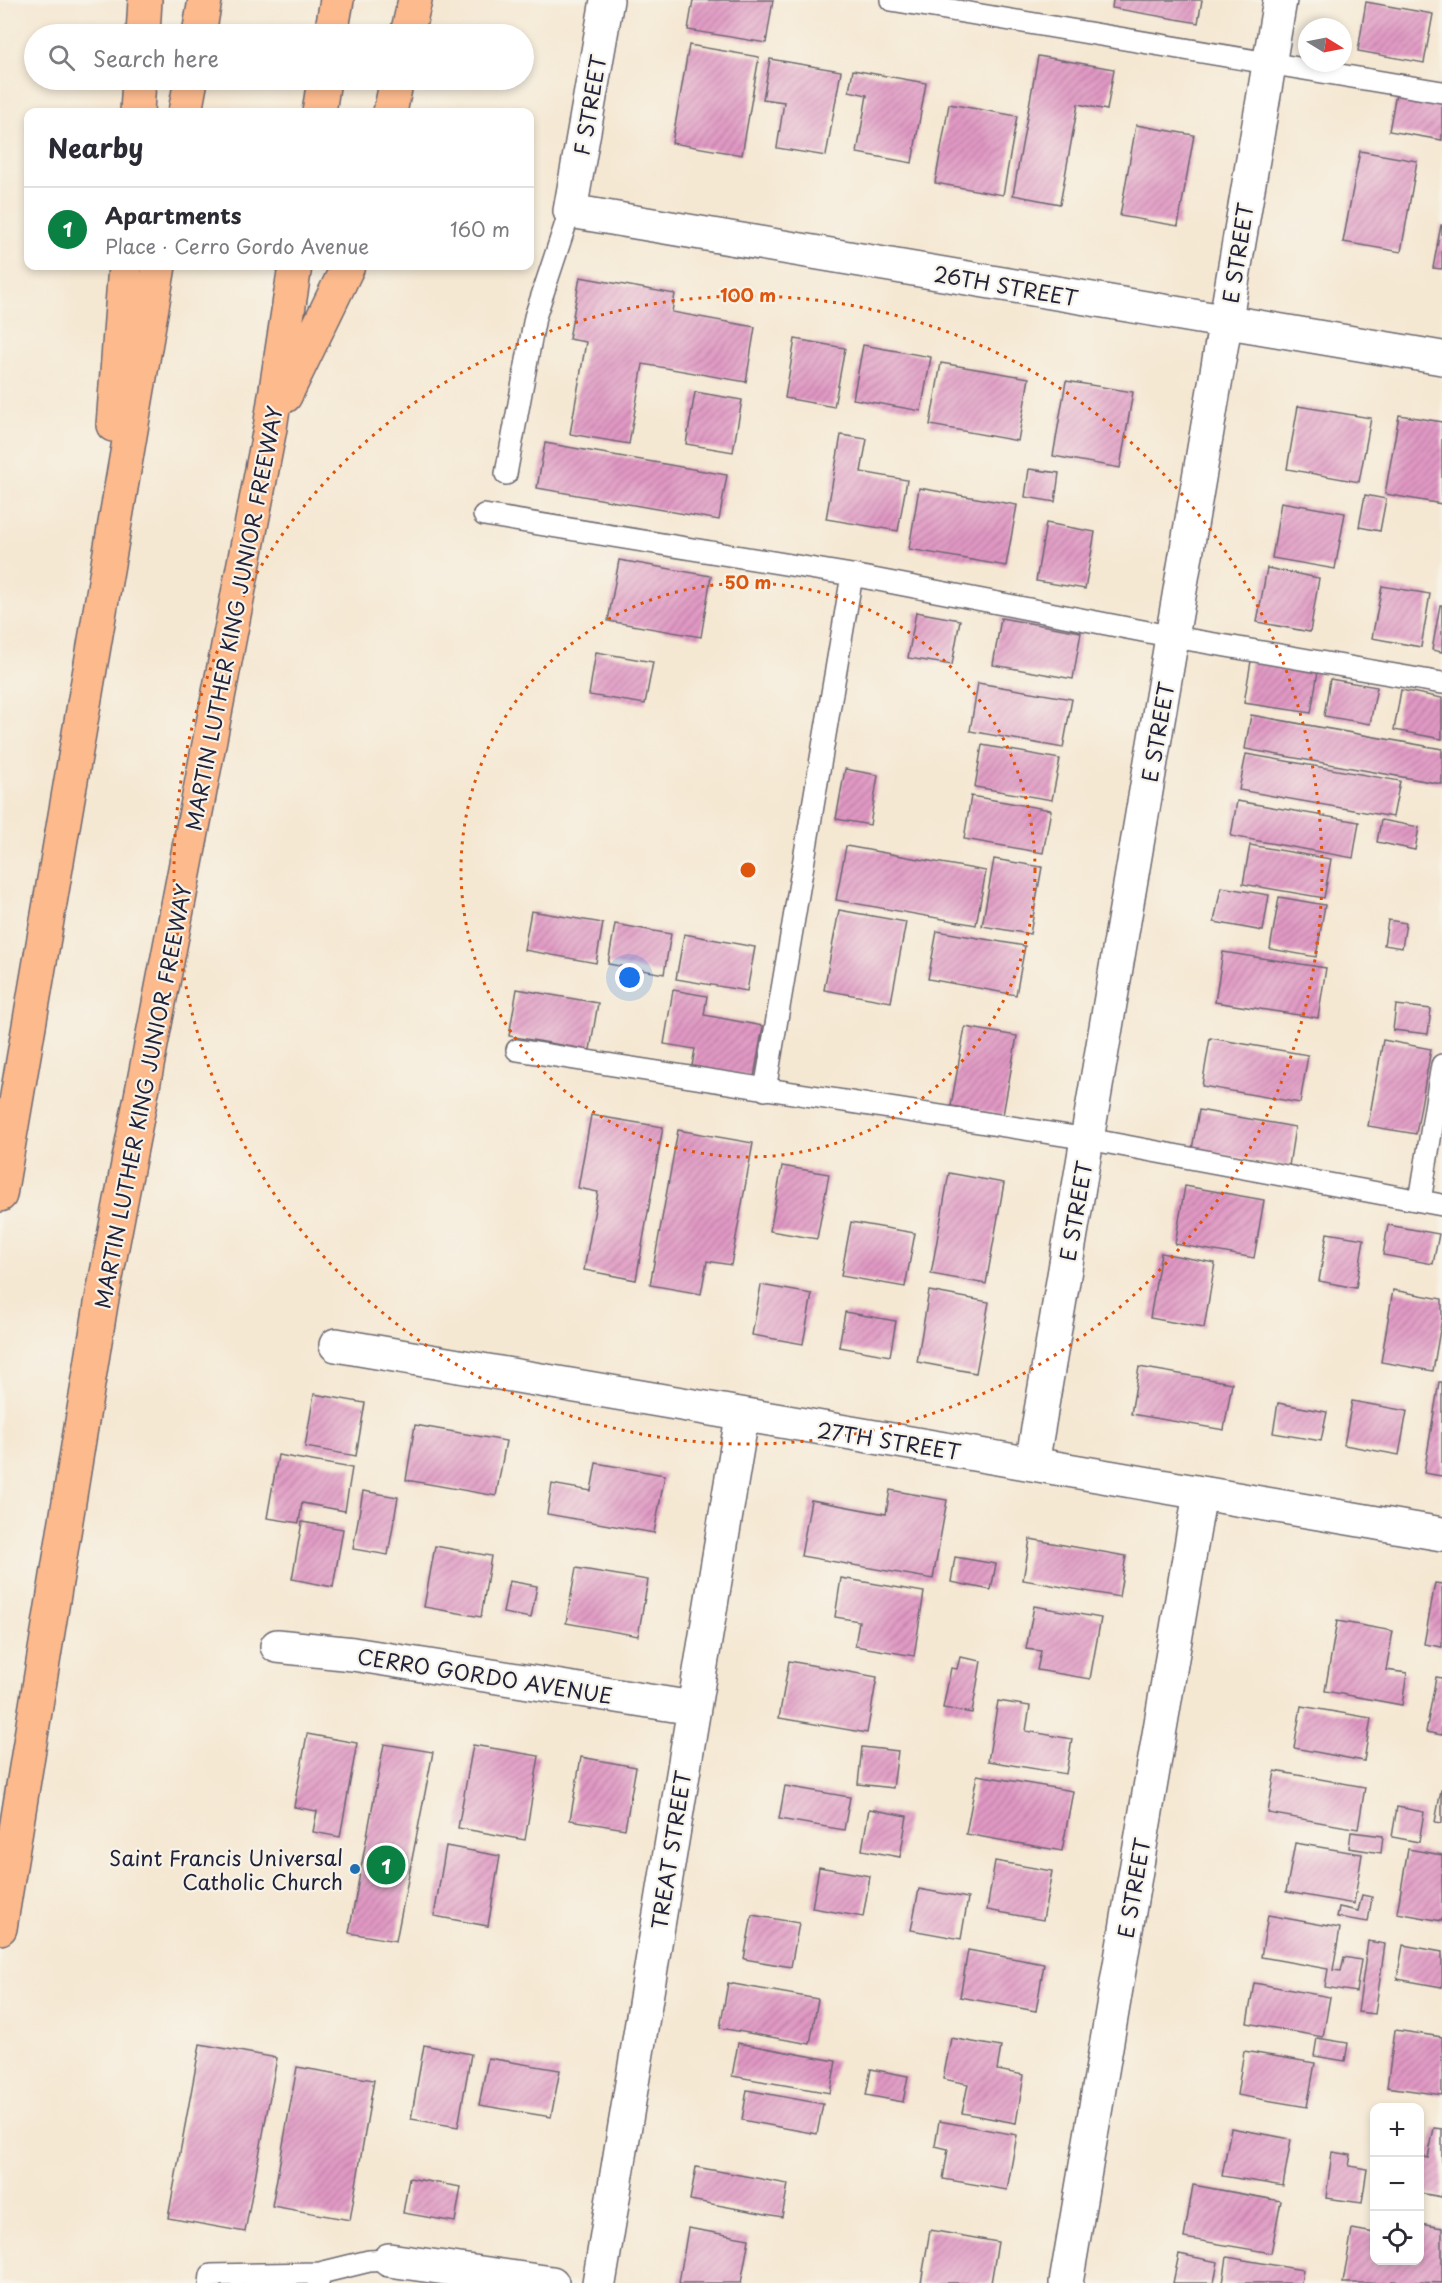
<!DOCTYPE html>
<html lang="en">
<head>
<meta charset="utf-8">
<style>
  :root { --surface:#fff; --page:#f7f7f7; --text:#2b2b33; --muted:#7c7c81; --line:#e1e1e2; --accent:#0b8043 }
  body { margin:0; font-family:"Playpen Sans",sans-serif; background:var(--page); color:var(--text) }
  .controls { position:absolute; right:18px; bottom:18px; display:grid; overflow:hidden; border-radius:12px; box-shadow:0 3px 9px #0003 }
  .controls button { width:54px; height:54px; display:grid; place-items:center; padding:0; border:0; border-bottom:2px solid var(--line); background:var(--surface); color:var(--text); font:30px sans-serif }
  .compass { position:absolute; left:1298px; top:18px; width:54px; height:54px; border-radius:50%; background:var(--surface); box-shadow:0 3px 9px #0003; rotate:100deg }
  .you { position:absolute; left:630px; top:978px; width:21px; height:21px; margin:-15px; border:4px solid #fff; border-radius:50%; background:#1a73e8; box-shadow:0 0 0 9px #1a73e833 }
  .badge { display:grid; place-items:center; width:39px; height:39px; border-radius:50%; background:var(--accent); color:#fff; font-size:20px; font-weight:700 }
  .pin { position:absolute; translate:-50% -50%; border:3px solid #fff; box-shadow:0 2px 6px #0006 }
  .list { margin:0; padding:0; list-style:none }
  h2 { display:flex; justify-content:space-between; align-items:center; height:78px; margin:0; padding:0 24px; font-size:26px }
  h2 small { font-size:20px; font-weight:400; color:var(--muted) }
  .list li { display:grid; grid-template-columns:39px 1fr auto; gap:18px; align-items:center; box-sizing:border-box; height:84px; padding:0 24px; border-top:2px solid var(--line) }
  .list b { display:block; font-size:22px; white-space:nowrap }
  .list p { margin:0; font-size:20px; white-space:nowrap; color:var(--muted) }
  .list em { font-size:20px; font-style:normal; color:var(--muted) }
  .icon { flex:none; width:33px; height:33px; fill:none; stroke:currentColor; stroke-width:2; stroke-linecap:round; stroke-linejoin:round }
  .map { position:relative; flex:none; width:1442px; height:2283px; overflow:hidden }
  .search { position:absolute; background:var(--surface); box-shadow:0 3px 9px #0003; left:24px; top:24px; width:510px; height:66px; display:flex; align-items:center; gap:15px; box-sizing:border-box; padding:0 21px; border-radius:33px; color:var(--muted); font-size:22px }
  .panel { position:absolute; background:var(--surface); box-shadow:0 3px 9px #0003; left:24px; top:108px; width:510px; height:162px; border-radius:12px }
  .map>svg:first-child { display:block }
</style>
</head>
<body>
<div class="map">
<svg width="1442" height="2283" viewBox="0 0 1442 2283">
  <defs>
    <pattern id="building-hatch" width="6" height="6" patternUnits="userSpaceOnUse" patternTransform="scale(1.5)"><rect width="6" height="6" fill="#e199c4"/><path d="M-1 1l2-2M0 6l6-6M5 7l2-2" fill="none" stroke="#b67ca0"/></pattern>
  </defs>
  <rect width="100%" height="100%" fill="#f7f3e8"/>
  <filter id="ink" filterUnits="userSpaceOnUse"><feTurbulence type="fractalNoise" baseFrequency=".0167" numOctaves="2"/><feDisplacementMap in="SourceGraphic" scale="12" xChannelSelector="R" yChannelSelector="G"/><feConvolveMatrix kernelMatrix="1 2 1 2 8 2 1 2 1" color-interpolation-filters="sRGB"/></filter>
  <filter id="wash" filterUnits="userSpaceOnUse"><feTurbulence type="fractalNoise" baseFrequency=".008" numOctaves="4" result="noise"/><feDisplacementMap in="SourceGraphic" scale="24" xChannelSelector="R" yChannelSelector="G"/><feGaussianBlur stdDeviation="1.35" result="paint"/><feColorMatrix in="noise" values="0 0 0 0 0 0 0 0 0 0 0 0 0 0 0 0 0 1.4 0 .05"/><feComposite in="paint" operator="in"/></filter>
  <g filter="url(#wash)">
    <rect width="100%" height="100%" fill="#f5e8d3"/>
    <g id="blocks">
      <path fill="url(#building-hatch)" d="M693 0H773L766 43 688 30Z
        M1113 0H1202L1198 23 1112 8Z
        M1366 2 1433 14 1424 63 1358 51Z
        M689 45 759 57 742 155 672 143Z
        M1038 56 1114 69 1107 110 1078 104 1060 204 1013 195Z
        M770 59 841 71 826 156 777 148 784 102 763 99Z
        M853 70 926 83 912 163 857 153 867 95 849 91Z
        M1396 93 1442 101V140L1389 131Z
        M949 104 1017 116 1003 195 935 183Z
        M1136 125 1194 135 1178 226 1120 216Z
        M1360 151 1417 161 1401 252 1343 242Z
        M1441 225H1442V269L1433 268Z
        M580 277 675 294 672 312 755 327 746 382 643 364 629 444 570 434 586 342 569 339Z
        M795 339 845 348 834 407 785 398Z
        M863 345 931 357 921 411 853 399Z
        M941 363 1029 378 1018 441 930 425Z
        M1066 381 1133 392 1120 468 1053 456Z
        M695 392 742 400 733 452 686 444Z
        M1298 406 1371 418 1359 482 1287 469Z
        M1399 415 1442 422V504L1385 494Z
        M841 435 867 439 861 472 907 480 898 531 826 519Z
        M545 443 727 475 719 520 537 488Z
        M1029 469 1059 473 1055 502 1025 497Z
        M919 488 1017 505 1006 566 909 549Z
        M1365 495 1386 499 1380 531 1359 527Z
        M1281 502 1345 513 1335 569 1272 558Z
        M1046 523 1095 532 1085 589 1036 581Z
        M619 560 711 576 701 637 608 621Z
        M1267 568 1319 578 1310 632 1257 622Z
        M1382 586 1430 594 1421 647 1372 638Z
        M1440 605H1442V652L1432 650Z
        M916 612 960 620 952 665 908 658Z
        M1001 618 1081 632 1073 679 993 665Z
        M596 652 653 662 645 704 589 695Z
        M1251 661 1318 671 1311 713 1244 703Z
        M1330 679 1377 687 1370 724 1324 716Z
        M978 683 1072 699 1063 748 970 731Z
        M1401 690 1442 698V739L1394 730Z
        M1251 715 1442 749V784L1245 749Z
        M982 745 1060 759 1052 800 975 787Z
        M1246 754 1400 781 1393 817 1239 790Z
        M845 769 878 775 870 825 836 819Z
        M971 796 1051 810 1043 853 964 839Z
        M1237 801 1359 822 1353 858 1231 836Z
        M1381 820 1419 827 1415 850 1377 842Z
        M1250 845 1331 859 1324 898 1243 884Z
        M846 846 986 871 976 925 836 900Z
        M994 859 1042 867 1030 934 982 926Z
        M1221 887 1269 895 1263 931 1214 922Z
        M1279 897 1325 905 1316 957 1270 949Z
        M839 910 906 922 891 1002 824 990Z
        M531 911 603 923 596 963 524 950Z
        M1388 920 1406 923 1402 948 1384 945Z
        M615 924 671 934 664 974 608 964Z
        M937 931 1025 946 1016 995 928 979Z
        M684 934 755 947 747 991 676 979Z
        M1223 952 1326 968 1318 1018 1215 1002Z
        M517 989 598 1003 590 1050 509 1036Z
        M673 990 707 996 704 1015 763 1026 754 1077 692 1066 695 1049 664 1044Z
        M1396 1005 1431 1009 1428 1034 1393 1030Z
        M965 1027 1017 1036 1003 1115 951 1106Z
        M1210 1038 1308 1055 1300 1103 1202 1086Z
        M1383 1040 1431 1049 1416 1134 1368 1126Z
        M1199 1110 1295 1127 1289 1166 1192 1149Z
        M591 1115 663 1127 636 1280 584 1270 598 1192 578 1188Z
        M678 1130 753 1143 731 1265 707 1261 701 1294 650 1285Z
        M782 1166 829 1174 817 1239 770 1231Z
        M949 1173 1004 1183 986 1284 931 1274Z
        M1185 1186 1264 1200 1254 1258 1175 1244Z
        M851 1222 915 1233 905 1287 841 1276Z
        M1388 1225 1439 1234 1433 1264 1383 1255Z
        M1327 1233 1364 1239 1356 1288 1319 1281Z
        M1161 1253 1215 1263 1204 1328 1150 1318Z
        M761 1285 812 1294 803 1344 752 1335Z
        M1393 1290 1442 1299V1318L1433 1371 1381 1362Z
        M929 1291 989 1302 976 1373 917 1362Z
        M845 1312 896 1321 890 1356 839 1347Z
        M1139 1367 1232 1383 1224 1430 1131 1414Z
        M1439 1382H1442V1476L1424 1473Z
        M314 1394 365 1403 356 1456 305 1447Z
        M1352 1401 1407 1411 1399 1455 1344 1445Z
        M1278 1403 1327 1412 1321 1441 1273 1433Z
        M415 1425 506 1441 496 1496 406 1480Z
        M278 1455 352 1468 345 1511 302 1503 299 1523 267 1518Z
        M596 1463 665 1475 654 1533 547 1514 552 1484 591 1491Z
        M890 1490 947 1500 933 1579 801 1556 811 1500 886 1514Z
        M363 1491 398 1497 388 1555 353 1549Z
        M302 1522 343 1529 333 1587 292 1579Z
        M1030 1539 1126 1556 1119 1597 1023 1580Z
        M435 1546 491 1556 481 1617 424 1607Z
        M955 1557 996 1564 991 1590 951 1582Z
        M576 1568 648 1580 638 1636 566 1623Z
        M841 1578 924 1592 914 1656 855 1646 859 1621 835 1617Z
        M509 1581 537 1586 531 1618 503 1613Z
        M1435 1583 1442 1584V1647L1424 1644Z
        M1034 1606 1101 1618 1090 1679 1037 1670 1041 1651 1026 1649Z
        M1337 1621 1393 1631 1386 1670 1407 1673 1402 1705 1325 1691Z
        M960 1657 981 1661 972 1713 943 1708 951 1668 957 1669Z
        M789 1661 877 1677 867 1733 779 1718Z
        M1436 1677 1442 1678V1735L1426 1732Z
        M998 1701 1030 1706 1026 1731 1072 1739 1066 1774 988 1761Z
        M1301 1706 1371 1718 1364 1761 1294 1748Z
        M307 1734 357 1743 340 1837 313 1832 317 1811 294 1807Z
        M384 1744 433 1752 396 1941 349 1933Z
        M473 1745 539 1756 525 1840 458 1828Z
        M862 1747 898 1751 893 1788 858 1784Z
        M581 1757 636 1767 625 1829 570 1820Z
        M1275 1771 1365 1787 1358 1829 1268 1813Z
        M977 1775 1073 1791 1062 1851 966 1834Z
        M785 1786 850 1797 844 1830 779 1819Z
        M1441 1790H1442V1823L1435 1822Z
        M1397 1807 1424 1812 1419 1842 1392 1837Z
        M869 1809 907 1816 900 1857 862 1850Z
        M1351 1832 1383 1836 1381 1853 1349 1848Z
        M1295 1843 1362 1854 1354 1904 1286 1892Z
        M446 1846 500 1856 488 1926 434 1916Z
        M1408 1849 1442 1855V1921L1397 1913Z
        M995 1861 1052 1871 1043 1920 987 1910Z
        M819 1867 870 1876 863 1917 812 1908Z
        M919 1889 968 1898 961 1939 911 1930Z
        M1362 1895 1372 1897 1368 1922 1337 1917 1339 1907 1358 1911Z
        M752 1915 799 1923 791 1967 744 1959Z
        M1268 1915 1340 1928 1333 1970 1341 1971 1344 1957 1361 1960 1356 1992 1325 1987 1328 1969 1261 1957Z
        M1368 1941 1385 1944 1375 2014 1358 2012Z
        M1403 1945 1442 1952V1987L1397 1979Z
        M968 1950 1044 1964 1036 2011 960 1997Z
        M728 1983 818 1999 810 2044 720 2028Z
        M1254 1983 1330 1997 1323 2037 1247 2023Z
        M1395 2030 1442 2037V2095L1387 2087Z
        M951 2038 1001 2047 997 2070 1024 2075 1016 2123 962 2113 968 2084 943 2079Z
        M1317 2038 1348 2043 1345 2061 1314 2056Z
        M738 2043 836 2061 830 2093 732 2076Z
        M200 2044 277 2058 245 2232 168 2218Z
        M424 2045 471 2054 458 2127 411 2119Z
        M1244 2051 1315 2063 1307 2107 1237 2095Z
        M488 2058 560 2070 551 2117 479 2105Z
        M297 2067 374 2080 350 2220 272 2206Z
        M871 2069 908 2076 903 2102 866 2095Z
        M747 2090 823 2104 817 2134 742 2120Z
        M939 2121 1017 2135 1007 2190 943 2179 948 2149 935 2146Z
        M1231 2128 1291 2139 1283 2186 1222 2176Z
        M1434 2128 1442 2129V2197L1420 2193V2156L1428 2158Z
        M1332 2152 1351 2155 1349 2166 1367 2169 1362 2203 1326 2198Z
        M696 2167 788 2184 782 2217 690 2200Z
        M409 2178 461 2187 455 2222 403 2213Z
        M1193 2185 1281 2201 1271 2253 1184 2238Z
        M1420 2224 1442 2228V2283L1392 2281 1391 2283H1343L1352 2229 1374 2233V2260H1420Z
        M688 2228 749 2239 741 2283H679Z
        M930 2230 998 2242 991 2283H921Z
        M1179 2254 1218 2262 1214 2283H1173Z
        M1227 2257 1303 2270 1301 2283H1223Z"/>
    </g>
  </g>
  <g filter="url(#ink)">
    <use href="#blocks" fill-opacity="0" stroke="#6c6770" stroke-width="1.5"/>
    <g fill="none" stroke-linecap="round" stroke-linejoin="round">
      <defs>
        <path id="service" d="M891 0 1442 92
          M506 474 535 317 570 211
          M484 515 852 575 1174 637 1442 683
          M517 1050 1088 1139 1442 1205
          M765 1090 852 575
          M1420 1201 1442 1065
          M320 2273 369 2261 389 2260
          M210 2283 211 2275 320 2273 318 2283"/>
        <path id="minor" d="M607 0 570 211 1442 358
          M336 1345C704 1410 1073 1472 1442 1534
          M1032 1464 1280 0
          M277 1646 353 1654 693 1708
          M389 2260 552 2283
          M599 2283 742 1417
          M1066 2283 1200 1493"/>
        <path id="motorway" d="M143 34 145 0
          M199 34 205 0
          M331 34 337 0
          M407 34 415 0
          M137 112 139 80
          M185 112 191 80
          M319 112 324 80
          M390 112 397 80
          M285 396 348 266
          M113 425 125 266
          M0 1195 159 266
          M0 1928 101 1304 270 428 295 266"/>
      </defs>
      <use href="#service" stroke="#6c6770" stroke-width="24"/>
      <use href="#minor" stroke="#6c6770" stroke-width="36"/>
      <use href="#motorway" stroke="#6c6770" stroke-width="36"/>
      <use href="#service" stroke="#fff" stroke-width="21"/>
      <use href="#minor" stroke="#fff" stroke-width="33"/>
      <use href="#motorway" stroke="#fcba8d" stroke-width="33"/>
    </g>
  </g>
  <g fill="none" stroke="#de560e" stroke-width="3" stroke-dasharray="3 6">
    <circle cx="748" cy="870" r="287"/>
    <circle cx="748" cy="870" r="574"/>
  </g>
  <circle fill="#1f6fb2" stroke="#f7f3e8" stroke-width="2" cx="355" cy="1869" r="6"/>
  <g text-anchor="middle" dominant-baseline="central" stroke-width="4.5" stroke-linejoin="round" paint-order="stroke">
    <g font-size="21" fill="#22223b" stroke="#f7f3e8">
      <text transform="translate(589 105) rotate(-80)">F STREET</text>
      <text transform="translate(1237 253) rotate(-81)">E STREET</text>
      <text transform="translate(1006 285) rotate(10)">26TH STREET</text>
      <text transform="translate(233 618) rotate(-79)">MARTIN LUTHER KING JUNIOR FREEWAY</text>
      <text transform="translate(1157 732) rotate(-80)">E STREET</text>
      <text transform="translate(142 1096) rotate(-79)">MARTIN LUTHER KING JUNIOR FREEWAY</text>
      <text transform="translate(1075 1211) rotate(-80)">E STREET</text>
      <text transform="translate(889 1440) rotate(9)">27TH STREET</text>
      <text transform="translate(485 1675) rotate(9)">CERRO GORDO AVENUE</text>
      <text transform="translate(670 1850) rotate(-81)">TREAT STREET</text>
      <text transform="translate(1133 1888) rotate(-80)">E STREET</text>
    </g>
    <g font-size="21" fill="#22223b" stroke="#f7f3e8" text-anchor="end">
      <text x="343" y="1857">Saint Francis Universal<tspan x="343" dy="24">Catholic Church</tspan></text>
    </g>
  </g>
  <circle cx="748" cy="870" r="9" fill="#de560e" stroke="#f7f3e8" stroke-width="3"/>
  <g font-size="18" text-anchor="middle" font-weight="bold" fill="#de560e" stroke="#f7f3e8" stroke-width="4.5" stroke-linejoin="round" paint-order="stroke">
    <text x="748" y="302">100 m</text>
    <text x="748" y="589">50 m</text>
  </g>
</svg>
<div class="controls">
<button>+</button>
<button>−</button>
<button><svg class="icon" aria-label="locate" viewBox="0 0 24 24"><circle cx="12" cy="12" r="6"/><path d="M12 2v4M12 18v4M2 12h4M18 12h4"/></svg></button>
</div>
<svg class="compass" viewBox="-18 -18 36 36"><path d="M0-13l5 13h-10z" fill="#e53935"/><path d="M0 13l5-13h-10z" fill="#7c7c81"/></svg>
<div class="you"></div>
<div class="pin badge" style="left:386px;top:1865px">1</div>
<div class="search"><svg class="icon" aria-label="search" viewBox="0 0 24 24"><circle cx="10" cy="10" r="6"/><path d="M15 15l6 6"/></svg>Search here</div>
<section class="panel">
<h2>Nearby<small></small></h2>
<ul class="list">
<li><span class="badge">1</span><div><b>Apartments</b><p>Place · Cerro Gordo Avenue</p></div><em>160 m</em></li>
</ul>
</section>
</div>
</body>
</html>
